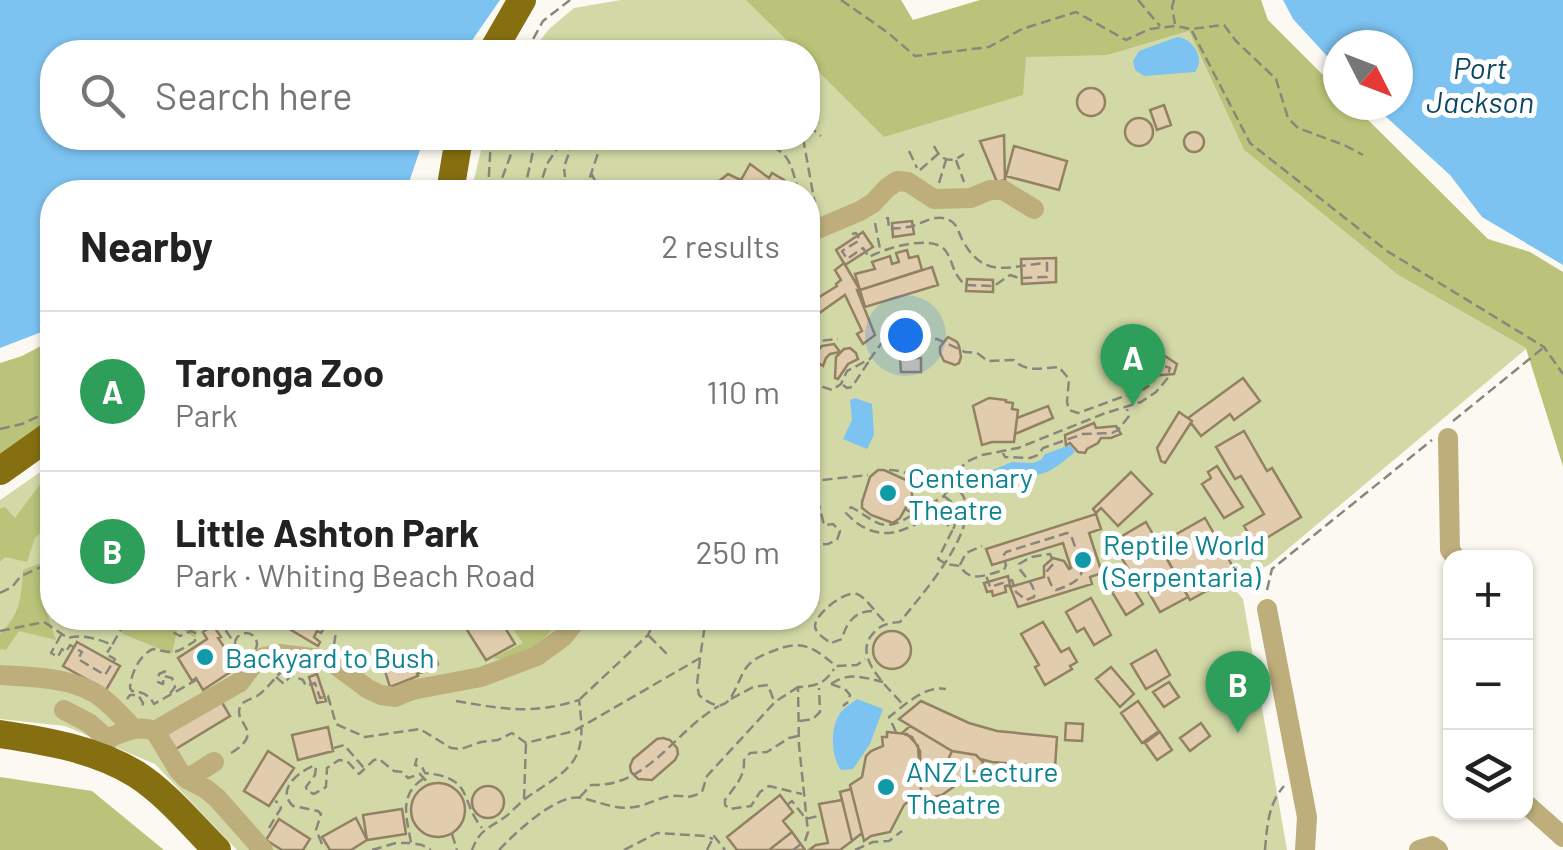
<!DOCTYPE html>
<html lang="en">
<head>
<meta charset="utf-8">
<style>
  :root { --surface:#fff; --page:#f2f2f2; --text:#222; --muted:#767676; --line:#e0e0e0; --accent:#a17727 }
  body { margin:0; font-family:Barlow,sans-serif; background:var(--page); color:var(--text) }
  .controls { position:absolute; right:30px; bottom:30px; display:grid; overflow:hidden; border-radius:20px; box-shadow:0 2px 8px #0004 }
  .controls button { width:90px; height:90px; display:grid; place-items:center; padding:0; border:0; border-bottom:2px solid var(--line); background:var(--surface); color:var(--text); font:50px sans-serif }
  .compass { position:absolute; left:1323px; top:30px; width:90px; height:90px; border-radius:50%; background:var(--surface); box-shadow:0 2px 8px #0004; rotate:132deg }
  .you { position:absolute; left:905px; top:335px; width:35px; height:35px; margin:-25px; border:8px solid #fff; border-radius:50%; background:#1a73e8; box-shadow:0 0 0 15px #1a73e833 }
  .badge { display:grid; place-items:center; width:65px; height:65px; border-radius:50%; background:var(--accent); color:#fff; font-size:32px; font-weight:700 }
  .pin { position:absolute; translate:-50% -82px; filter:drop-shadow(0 2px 5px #0008) }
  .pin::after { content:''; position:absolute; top:52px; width:35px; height:30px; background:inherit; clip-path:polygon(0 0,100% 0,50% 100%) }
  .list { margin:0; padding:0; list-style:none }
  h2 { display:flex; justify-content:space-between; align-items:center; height:130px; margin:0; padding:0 40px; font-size:42px }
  h2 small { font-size:32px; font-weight:400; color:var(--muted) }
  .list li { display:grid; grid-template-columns:65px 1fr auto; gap:30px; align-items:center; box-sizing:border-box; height:160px; padding:0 40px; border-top:2px solid var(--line) }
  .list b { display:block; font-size:38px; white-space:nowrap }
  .list p { margin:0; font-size:32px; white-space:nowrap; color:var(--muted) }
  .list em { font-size:32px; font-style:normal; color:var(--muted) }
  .icon { flex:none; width:55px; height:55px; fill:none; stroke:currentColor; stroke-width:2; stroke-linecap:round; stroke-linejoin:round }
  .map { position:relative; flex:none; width:1563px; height:850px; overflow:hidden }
  .search { position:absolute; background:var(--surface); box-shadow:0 2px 8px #0004; left:40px; top:40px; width:780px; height:110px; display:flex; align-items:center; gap:25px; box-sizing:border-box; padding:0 35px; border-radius:40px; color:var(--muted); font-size:38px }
  .panel { position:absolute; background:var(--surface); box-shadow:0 2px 8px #0004; left:40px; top:180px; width:780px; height:450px; border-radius:40px }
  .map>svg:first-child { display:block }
</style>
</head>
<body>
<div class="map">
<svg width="1563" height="850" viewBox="0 0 1563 850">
  <rect width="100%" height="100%" fill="#fcf9f2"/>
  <path fill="#d2d9a6" d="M621 0H796L861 39 1057 43 1108 55 1189 31 1244 150 1398 275 1526 348 1563 318V466L1526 349 1270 564 1232 586 1243 599 1287 850H237L155 764 65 726 0 719V500L52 464V618H808V192H471L484 138H808V52H531L549 29 574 8Z"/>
  <path fill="#bac379" d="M746 0H901L913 20 980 0H1261L1268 20 1338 90V105H1353L1488 239 1530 252 1563 272V466L1526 348 1398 275 1244 150 1189 31 1108 55 1026 57 1023 95 884 137 808 61V52H799Z
    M52 340V424L0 458V363L22 356Z
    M52 468V526L50 524 35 538 27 562 5 557 0 562V508L5 507 15 518Z
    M43 562 47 578H52V597L41 595 56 640 19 631 6 650 0 649V634C21 613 21 598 23 570Z
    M102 618H200L195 638 178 626 172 654 123 634 111 621Z
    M505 618H561C547 639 521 664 493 658L523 643Z
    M0 777 92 791 164 850H0Z"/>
  <path fill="#7cc3f1" d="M0 0H500L464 52H52V138H424L407 188 403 192H52V328L0 348Z
    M1283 0H1563V265L1482 217 1450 175 1373 105H1398V45H1338V68L1293 19Z
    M1177 37C1193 38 1206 59 1195 72L1144 76 1135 70 1133 61 1139 51Z
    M855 398 872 404 874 435 867 449 843 439 852 420 850 400Z
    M1070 445 1075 452C1063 461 1054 472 1036 475L1030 472 1008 473 986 485 988 472 1012 462 1033 463 1041 460 1045 454Z
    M857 699 883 709 870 744 853 769 841 770C831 757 830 730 839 715 843 708 851 704 857 699Z"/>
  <path fill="#e1cdad" stroke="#928163" stroke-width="2.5" d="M1077 102a14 14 0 1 1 28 0a14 14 0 1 1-28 0Z
    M1164 105 1171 125 1157 130 1150 110Z
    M1125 132a14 14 0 1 1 28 0a14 14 0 1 1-28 0Z
    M1184 142a10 10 0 1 1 20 0a10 10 0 1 1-20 0Z
    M1004 135 1005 180 997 182 980 141Z
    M1014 146 1067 161 1059 190 1006 176Z
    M750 164 769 178 772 173 784 180 777 192H762L741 180Z
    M728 174 741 180 762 192H716L718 182Z
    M912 221 914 234 893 237 892 223Z
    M863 232 873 247 845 265 836 250Z
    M907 250 909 258 918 256 922 270 860 290 855 274 875 269 872 262 890 256 892 264 899 262 896 253Z
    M1056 258V282L1022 284 1021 259Z
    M844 263 860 290H857L875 335 863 344 857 334 862 331 845 295 808 321V304L837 286 836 284 841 280 835 270Z
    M932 267 938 285 865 307 860 290Z
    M967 279 993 280V292L966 291Z
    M948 337 957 342 959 346 961 357 959 363 955 365 944 361 940 353V347Z
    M834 344 840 352 830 354 826 358 823 366 815 361 817 351 822 346Z
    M850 348 856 353 858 359 848 364 838 379 835 378 836 357 844 349Z
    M1156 350 1177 364 1174 374 1150 376 1146 371 1144 365 1145 359Z
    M900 358H921V372H901Z
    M1243 378 1260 401 1234 420 1230 414 1201 436 1191 423 1192 421 1188 418Z
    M989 398 1006 400V402L1013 403 1012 409 1018 410 1014 442H992L982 445 973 406Z
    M1048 406 1053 418 1015 434 1017 418Z
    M1179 412 1192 421 1165 463 1161 461 1157 448Z
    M1094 423 1096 428 1116 426 1121 434 1111 438H1101L1098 443 1087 449 1085 453 1078 452 1070 443 1066 445 1065 435Z
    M1244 431 1267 471 1272 468 1301 517 1255 545 1244 526 1264 514 1241 476 1235 479 1216 447Z
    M1217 466 1243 507 1224 518 1202 484 1211 478 1208 472Z
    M878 470H884L906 480 912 490V497L905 509 900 518 893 523 871 515 862 508V502L870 477Z
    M1131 472 1152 494 1118 526 1101 508 1096 513 1093 509Z
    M1096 514 1101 529 1089 533 1102 573 1090 577 1092 584 1018 607 1010 587 1044 577V566L1053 558 1064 561 1069 569 1071 568 1063 543 992 565 986 549Z
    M1205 518 1237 574 1190 600 1159 544Z
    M1146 522 1188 597 1160 612 1140 577 1133 571 1130 572 1112 542Z
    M1008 576 1010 585 1005 586 1006 592 993 596 992 591 987 592 984 583Z
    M1129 581 1143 604 1126 615 1112 592Z
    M1091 598 1111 635 1094 645 1084 628 1077 632 1066 612Z
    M285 618H326L324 619 328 622 321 633 317 631 314 637 320 642 318 646 286 627 289 621Z
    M470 618H499L515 644 486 660 462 622Z
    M1043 622 1061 652 1069 648 1077 662 1070 666 1072 669 1045 685 1035 667 1039 665 1021 634Z
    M213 625 221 637 218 638 238 667 203 690 196 678 192 681 178 658 207 639 203 632Z
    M873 650a19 19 0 1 1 38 0a19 19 0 1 1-38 0Z
    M77 642 120 666 106 690 63 666Z
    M1156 650 1170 675 1146 689 1131 664Z
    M434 654 438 664 436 668 417 674 413 661Z
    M413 661 418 676 390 687 385 671Z
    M1111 667 1134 694 1120 707 1096 679Z
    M317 674 326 701 317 703 309 677Z
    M1169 682 1179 697 1164 707 1153 692Z
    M220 699 230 716 174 750 164 733Z
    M921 701 969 723 997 731 1057 737 1055 767 992 762 980 759 976 755 952 751 899 719Z
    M1138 701 1159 731 1142 743 1121 713Z
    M1066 723 1083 724 1082 741 1065 740Z
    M1201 723 1210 736 1190 751 1180 738Z
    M910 726 952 751 947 762 965 769 959 783 942 795 933 797 915 796 921 791 920 751 912 737 902 733Z
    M328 727 333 751 298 760 292 735Z
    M887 732 907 734 918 746 921 791 904 805 890 832 871 836 864 841 850 785 862 777 866 756 871 751 883 746 882 737H887Z
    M1160 732 1172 750 1157 760 1145 743Z
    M663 738 670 740 677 748 678 754 675 760 652 780 638 779 631 772 630 766 633 759 657 739Z
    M268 751 294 768 269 806 244 791Z
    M952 751 976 755 983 762 979 773 947 762Z
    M411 810a27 27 0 1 1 54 0a27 27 0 1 1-54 0Z
    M472 802a16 16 0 1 1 32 0a16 16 0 1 1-32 0Z
    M851 789 862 833 852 841 840 792Z
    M780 795 793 812 783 821 792 832 769 850H737L727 837Z
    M842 800 852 841 840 850H809L816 845 828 843 819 804Z
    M402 809 406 834 367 840 363 815Z
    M356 818 367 840 351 850H330L322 837Z
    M279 819 310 839 303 850H282L266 840Z
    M792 832 805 850H769Z"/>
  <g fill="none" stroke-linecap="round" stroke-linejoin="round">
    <path stroke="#8b867c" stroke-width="2.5" stroke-dasharray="10 5" stroke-linecap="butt" d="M841 0 887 32 915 56 989 47 1022 29 1076 12 1126 40 1150 29 1175 26 1191 29 1224 25 1236 41 1276 79 1288 118 1298 128 1344 145 1363 155
      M1138 0 1160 26
      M1174 0 1172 7 1175 24
      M1192 31 1250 143 1387 251 1544 347 1563 374
      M526 52 543 21 570 0
      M653 52H656
      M808 126 821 136
      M611 138 612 140
      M767 138 765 145C792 151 791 169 799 192
      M803 138 816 210
      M564 142 570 150 564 167 565 177
      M934 146C941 161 951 164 964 154
      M909 151 917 168
      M956 160 964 182
      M920 170 938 154
      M591 173 601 192
      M939 183 946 160
      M488 192 491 138
      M497 192 517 138
      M524 192 536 138
      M538 192 547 164 564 138
      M585 192 598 153 607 138
      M875 223 880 249
      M852 234 856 233 860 240 842 251 847 259 863 248 869 257C885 248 932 234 945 250 954 262 951 272 965 285L994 286 1010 275 1019 278 1047 277V263C1011 265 985 281 963 241 959 235 958 225 951 221 937 213 925 222 913 226 905 228 897 228 889 229L888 218 881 220
      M808 364 812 348 819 341 838 339
      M808 382 832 390 841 384 847 371 870 359 881 344 893 339H937L965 352 977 353 988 361 1014 360C1026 373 1042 368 1059 367L1069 379 1067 402 1069 410 1078 413 1144 389C1156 382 1156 377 1155 363L1170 368 1167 379 1156 392 1141 402 1103 414 1018 448 982 455 966 462 956 474 944 496 914 514 905 509
      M843 385 847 388 852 387 869 361
      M1453 421 1543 348
      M0 429 22 424 52 410
      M1002 451 1005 457 1030 458 1038 455 1043 448 1083 434 1112 433 1118 430 1129 416 1127 409
      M808 455 814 448 818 433
      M889 470C901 470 908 474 919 478 928 480 941 480 950 484 1001 509 919 597 900 622 887 623 879 625 871 636 854 659 889 688 904 706
      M808 479 813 481 868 475
      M944 496 955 505 959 513 953 530
      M912 515C881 535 877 521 851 507L846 513C878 547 906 532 939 510L946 511 950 516 947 524 952 531 938 559 946 564 960 566C970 584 988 574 1004 570L1006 565 1003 556 1006 552 1067 533 1071 535C1081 567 1095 577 1056 590 1050 586 1048 578 1047 571L1054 563 1050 554 1031 557 1019 564V568C1025 578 1036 584 1034 597L1026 600 1016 592 1012 580 990 587 986 575
      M808 545 828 544 837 540 840 531 833 524 824 525 813 481
      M960 565 966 553 982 546
      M1267 590 1272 569 1432 440
      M0 593 12 587 21 576 52 562
      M872 611C855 611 846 623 842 639L831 643C825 639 815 633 815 626 815 614 845 590 857 594 866 597 876 614 885 622
      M152 618 163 622 181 618
      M217 618 233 641
      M163 622 169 630 180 636 191 631 195 633V641C174 654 177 654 153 649 139 655 131 674 130 688L132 691C143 692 149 695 154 704L198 679
      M0 631 44 622 68 638C81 634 100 639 112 645L125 622 134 618
      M235 644a11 11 0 1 1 22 0a11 11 0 1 1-22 0Z
      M61 635 51 653 58 657 62 649 66 652 70 645 82 652 78 659 105 675 115 659 106 654 111 647
      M649 636 669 656
      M334 645 338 618
      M700 659 697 684 699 695C731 723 733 687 746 668 752 659 763 655 773 651 802 639 813 647 836 666L857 665 865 659
      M166 671 159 674 158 682 163 684 164 676 172 678 175 687 169 695
      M276 677 284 684 291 675 303 680 306 686 315 683 320 698 328 696 336 724 365 737 420 729 451 748 461 749 481 742 498 740 512 733 526 743 574 731 700 658 706 618
      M831 684C848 672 863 677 883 682
      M831 684 845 689 850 695 848 702 843 706
      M127 699 130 695H138L143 703 142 709
      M580 699 648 635 656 618
      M731 699 753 687 768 685 774 701
      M456 701C504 709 531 715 579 700 587 760 576 765 529 796 520 802 513 811 505 817 488 829 480 829 472 850
      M800 721 813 719 820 712 819 688
      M896 732 889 717C905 705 925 685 946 689
      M798 736 789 738 767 752 750 753 744 760C745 777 735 786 725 800V805L730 809 751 806 760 792 769 786 802 794
      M334 748 344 745 364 768
      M231 753C269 730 228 722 242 704 245 700 252 699 257 696 266 690 273 680 281 672
      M417 758 415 765 422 767 425 773C475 778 459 800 482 828
      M423 779C398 795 407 818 411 843L422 845 431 850
      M580 797 591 785C649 787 674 731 719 706
      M524 799 526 743
      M787 805 792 801 806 819 822 815
      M269 828 281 808 280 804 275 801
      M452 834 457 850
      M322 844 316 830 321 814 318 811 293 806C276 790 297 773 313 766L316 767 315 775 306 787 307 791 314 794 326 787 327 768 339 760 347 761 359 774 374 760 379 759 394 771 402 772 408 778 420 774 429 784
      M372 850 396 843H410
      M499 850C515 833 558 792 582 798 600 802 615 810 635 807 648 805 660 797 672 796 687 795 687 800 702 792L707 776 775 702 798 687
      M624 850 657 833 705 836 713 839
      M707 850 714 836 725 850
      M793 850 805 841 808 832 799 745 798 687C817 686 824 684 834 669
      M855 850 873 842 889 841 902 831
      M1265 850C1267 827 1268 804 1284 786"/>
    <path stroke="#bdae7b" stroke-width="20" d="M808 233 860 211 873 203 887 188 897 181 908 182 934 199 971 198 990 190H1003L1034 209
      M1448 438 1450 550 1456 558
      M1267 609 1307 817 1305 850
      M0 675C30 677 66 677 93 692 108 700 122 717 134 729
      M64 710 89 723 107 739 105 749
      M155 731 179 771 187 779 206 789 217 798 263 850
      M107 739C124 731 138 725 155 731L240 682 255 662 264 657 279 654 329 660 368 689 381 695 395 697 412 690 481 677 537 656 563 637 578 618
      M187 779 214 762
      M1526 804 1563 837
      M1419 850 1432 846 1438 850"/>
    <path stroke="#856f10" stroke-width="28" d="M492 52 522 0
      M450 192 459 138
      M0 471 52 434
      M0 734C47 741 95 749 136 774 167 794 191 824 217 850"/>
  </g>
  <g fill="#0f9aa8" stroke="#fff" stroke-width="4">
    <circle cx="888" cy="493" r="10"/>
    <circle cx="1083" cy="560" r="10"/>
    <circle cx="205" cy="657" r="10"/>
    <circle cx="886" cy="787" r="10"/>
  </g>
  <g text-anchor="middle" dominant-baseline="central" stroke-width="10" stroke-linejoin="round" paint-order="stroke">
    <g font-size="28" fill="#0d838f" stroke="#fff" text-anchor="start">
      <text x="908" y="477">Centenary<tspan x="908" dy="32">Theatre</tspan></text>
      <text x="1103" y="544">Reptile World<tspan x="1103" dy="32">(Serpentaria)</tspan></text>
      <text x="225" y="657">Backyard to Bush</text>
      <text x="906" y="771">ANZ Lecture<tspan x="906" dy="32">Theatre</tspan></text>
    </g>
    <g font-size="30" font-style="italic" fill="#0d4665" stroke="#fff">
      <text x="1480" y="67">Port<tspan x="1480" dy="34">Jackson</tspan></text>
    </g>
  </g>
</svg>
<div class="controls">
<button>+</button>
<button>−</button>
<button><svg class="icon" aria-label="layers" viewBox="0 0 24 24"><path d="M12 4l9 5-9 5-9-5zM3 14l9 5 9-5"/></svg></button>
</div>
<svg class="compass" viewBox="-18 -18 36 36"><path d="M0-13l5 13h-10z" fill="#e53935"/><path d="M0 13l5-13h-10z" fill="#767676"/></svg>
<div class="you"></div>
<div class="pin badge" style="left:1133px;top:406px;background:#2e9e5b">A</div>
<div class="pin badge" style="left:1238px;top:733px;background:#2e9e5b">B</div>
<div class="search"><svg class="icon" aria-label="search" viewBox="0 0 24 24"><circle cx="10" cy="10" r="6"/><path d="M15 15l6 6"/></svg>Search here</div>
<section class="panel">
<h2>Nearby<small>2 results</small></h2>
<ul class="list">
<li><span class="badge" style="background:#2e9e5b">A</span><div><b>Taronga Zoo</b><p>Park</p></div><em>110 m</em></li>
<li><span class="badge" style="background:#2e9e5b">B</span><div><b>Little Ashton Park</b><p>Park · Whiting Beach Road</p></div><em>250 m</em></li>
</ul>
</section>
</div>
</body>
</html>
